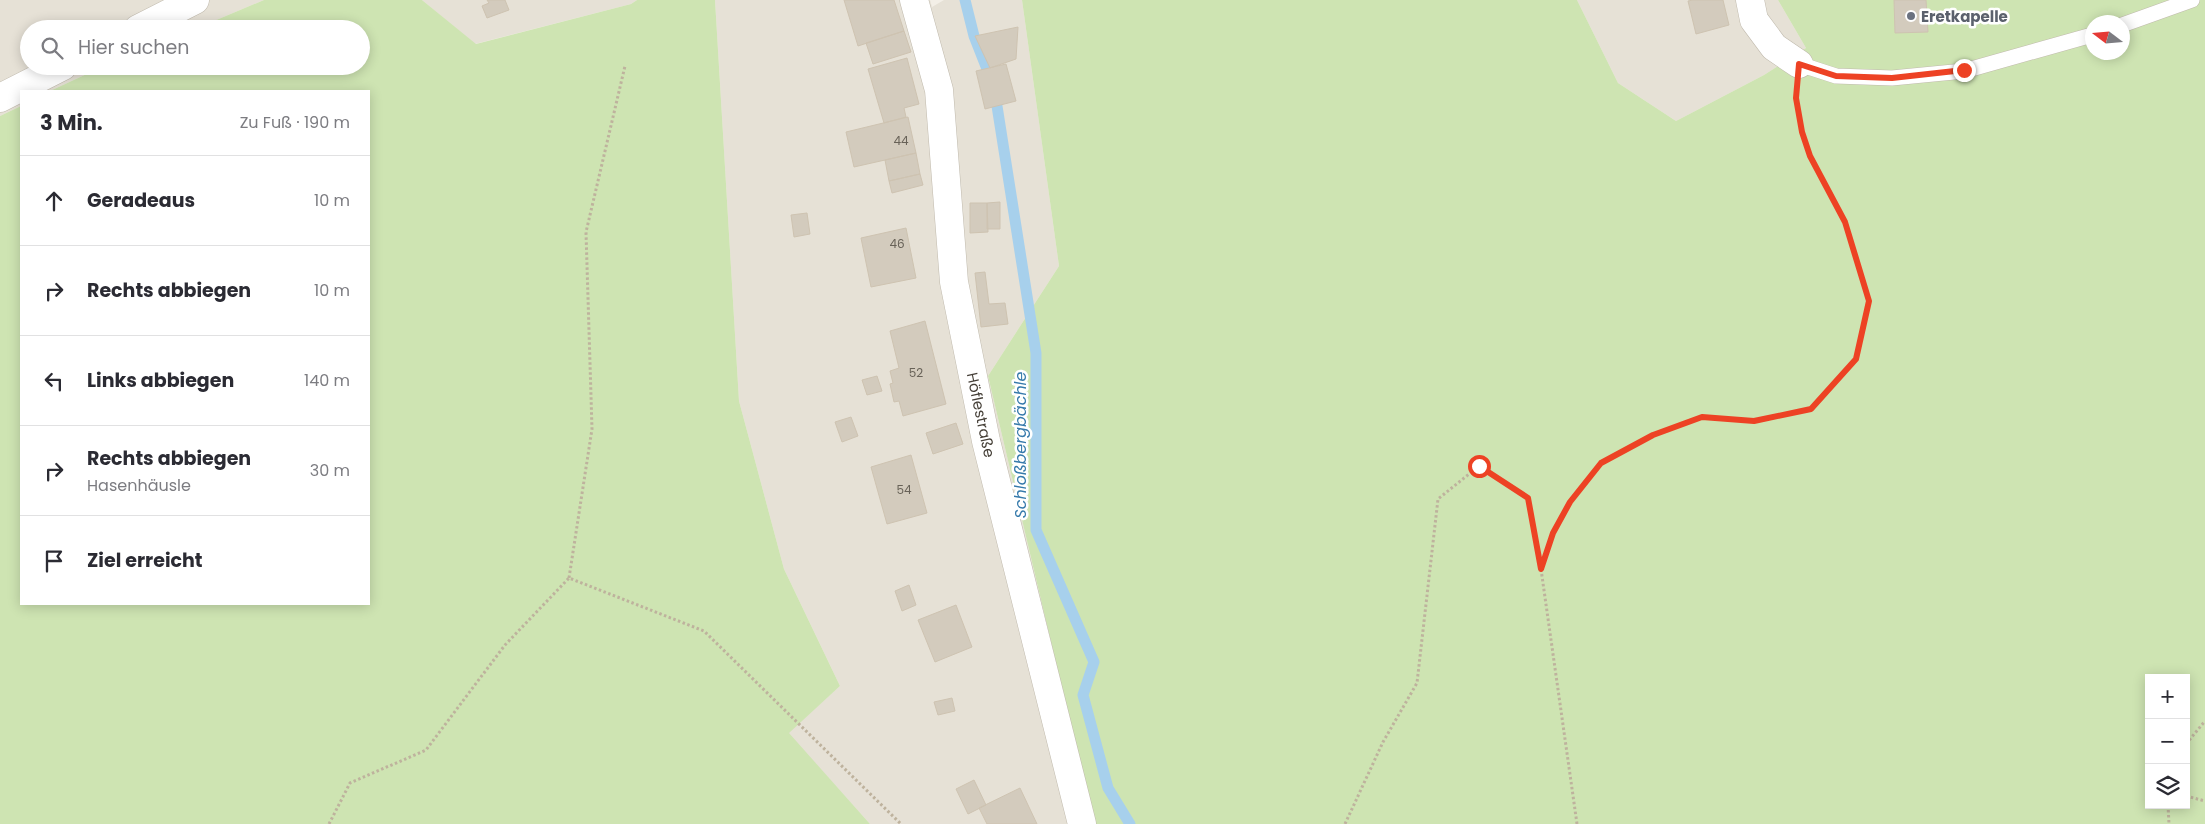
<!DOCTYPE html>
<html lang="de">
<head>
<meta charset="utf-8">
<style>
  :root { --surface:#fff; --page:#f7f7f7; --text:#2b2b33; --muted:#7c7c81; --line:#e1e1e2 }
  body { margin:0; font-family:Poppins,sans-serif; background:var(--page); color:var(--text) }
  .controls { position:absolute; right:15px; bottom:15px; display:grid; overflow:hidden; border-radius:0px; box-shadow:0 2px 12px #0003 }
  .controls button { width:45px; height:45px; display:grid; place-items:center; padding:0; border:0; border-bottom:1px solid var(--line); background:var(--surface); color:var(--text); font:25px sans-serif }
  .compass { position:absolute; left:2085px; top:15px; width:45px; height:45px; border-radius:50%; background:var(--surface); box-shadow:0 2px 12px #0003; rotate:286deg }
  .stop { position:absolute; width:15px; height:15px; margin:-11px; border:4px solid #ed4224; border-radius:50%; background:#fff }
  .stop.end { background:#ed4224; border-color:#fff; box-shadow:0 1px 5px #0008 }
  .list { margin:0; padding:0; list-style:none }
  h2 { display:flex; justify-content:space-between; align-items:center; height:65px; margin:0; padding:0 20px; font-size:21px }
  h2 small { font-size:16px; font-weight:400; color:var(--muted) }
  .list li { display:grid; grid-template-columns:32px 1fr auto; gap:15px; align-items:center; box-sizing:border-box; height:90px; padding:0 20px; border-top:1px solid var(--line) }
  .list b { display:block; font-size:19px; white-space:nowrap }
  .list p { margin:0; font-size:16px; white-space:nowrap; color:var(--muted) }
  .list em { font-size:16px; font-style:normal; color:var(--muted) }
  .icon { flex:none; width:28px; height:28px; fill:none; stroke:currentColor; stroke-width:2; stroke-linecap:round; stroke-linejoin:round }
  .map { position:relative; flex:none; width:2205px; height:824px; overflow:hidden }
  .search { position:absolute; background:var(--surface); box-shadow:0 2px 12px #0003; left:20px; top:20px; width:350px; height:55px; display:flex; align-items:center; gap:12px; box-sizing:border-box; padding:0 18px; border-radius:28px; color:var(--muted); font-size:19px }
  .panel { position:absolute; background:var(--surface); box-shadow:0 2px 12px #0003; left:20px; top:90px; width:350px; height:515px; border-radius:0px }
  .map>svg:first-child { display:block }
</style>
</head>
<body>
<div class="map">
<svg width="2205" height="824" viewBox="0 0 2205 824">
  <rect width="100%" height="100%" fill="#f3efe7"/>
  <path fill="#e6e1d6" d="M0 0H264L195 29H29V66H104L50 91H21V106L0 116Z
    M422 0H637L631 4 475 44Z
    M715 0H930L932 7 944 0H1022L1059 266 988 376 1094 824H870L788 733 840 686 784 569 739 401Z
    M1577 0H1778L1806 48 1764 75 1676 121 1618 83Z"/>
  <path fill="#cee4b2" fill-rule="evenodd" d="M264 0H422L476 44 631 4 637 0H715L739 401 784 569 840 686 789 733 870 824H0V116L21 106V604H369V91H50L104 66H361V29H195Z
    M1022 0H1577L1618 83 1676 121 1764 75 1806 48 1778 0H2205V824H1094L988 376 1059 266ZM2092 22H2122V52H2092ZM2149 678H2186V805H2149Z"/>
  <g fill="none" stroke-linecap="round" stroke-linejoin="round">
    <path stroke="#a7d0ec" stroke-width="11" d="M965 0 974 36 987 69
      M997 106 1036 353V530L1094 662 1083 695 1108 788 1130 824"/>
  </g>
  <path fill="#d3cbbd" stroke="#cec3b1" d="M487 0H505L509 10 487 18 482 6 489 3Z
    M844 0H894L904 31 858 46Z
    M1693 0H1723L1729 25 1696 34 1688 1Z
    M1894 0H1926L1928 32 1895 33Z
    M1018 27 1016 59 990 68 975 36Z
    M904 31 911 52 873 64 866 43Z
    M907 58 919 104 904 108 906 117 884 123 868 69Z
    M1006 64 1016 101 985 109 976 71Z
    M908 117 916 153 854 167 846 132Z
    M916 153 920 174 889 181 885 160Z
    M920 174 923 185 892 193 889 181Z
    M1000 202V229H987V203Z
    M970 203H987L988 232 970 233Z
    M807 213 810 234 794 237 791 215Z
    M906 228 916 278 871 287 861 238Z
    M985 272 989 304 1005 303 1008 324 981 327 975 273Z
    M925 321 946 404 903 416 899 401 894 402 890 384 893 383 890 371 899 368 890 331Z
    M877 376 882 391 867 395 862 380Z
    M851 417 858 436 842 442 835 422Z
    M956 423 963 444 933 454 926 433Z
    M911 455 927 513 887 524 871 467Z
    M909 585 916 605 902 611 895 591Z
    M956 605 972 647 935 662 918 620Z
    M952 698 955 711 938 715 934 702Z
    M974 780 986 805 968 814 956 789Z
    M1020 788 1037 824H987L979 808Z"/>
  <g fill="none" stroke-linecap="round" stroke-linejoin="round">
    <defs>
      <path id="service" d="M2122 25 2192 0
        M1799 64 1836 76 1892 78 1964 71 2092 35"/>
      <path id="minor" d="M914 0 939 90 954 282 986 441 1082 824
        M1750 0 1754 20 1774 47 1799 64
        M138 29 195 0
        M0 98 63 66"/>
    </defs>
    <use href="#service" stroke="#c0baad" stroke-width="16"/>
    <use href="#minor" stroke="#c0baad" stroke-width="29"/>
    <path stroke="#beb29d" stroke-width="3" stroke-dasharray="2.5 2.5" stroke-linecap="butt" d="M569 578 592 429 586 232 625 66
      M2186 744 2205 721
      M2186 796 2205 801
      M2168 805 2169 824
      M329 824 350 783 426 750 505 645 569 578 704 631 901 824
      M1345 824 1383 742 1417 683 1438 499 1479 466 1528 498 1541 567
      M1577 824 1541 569 1553 533 1570 503 1601 463 1653 435 1702 417 1755 421 1811 409 1857 359 1869 301 1845 222 1810 156 1802 131 1796 95"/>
    <use href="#service" stroke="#fff" stroke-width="15"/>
    <use href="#minor" stroke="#fff" stroke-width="28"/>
  </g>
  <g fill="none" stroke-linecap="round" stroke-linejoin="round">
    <path stroke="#ed4224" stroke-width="6" d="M1479 466 1528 498 1541 569 1553 533 1570 502 1601 463 1653 435 1702 417 1754 421 1811 409 1856 359 1869 301 1845 222 1810 156 1802 132 1796 98 1799 64 1836 76 1892 78 1964 70"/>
  </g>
  <circle fill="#6b7280" stroke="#fff" stroke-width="2" cx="1911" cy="16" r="5"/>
  <g text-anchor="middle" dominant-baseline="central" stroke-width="5" stroke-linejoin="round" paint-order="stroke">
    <g font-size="12" fill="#686258">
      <text x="901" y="140">44</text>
      <text x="897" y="243">46</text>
      <text x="916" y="372">52</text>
      <text x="904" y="489">54</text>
    </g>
    <g font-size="15" font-weight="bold" fill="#5b616d" stroke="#fff" text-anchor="start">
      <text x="1921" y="16">Eretkapelle</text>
    </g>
    <g font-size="15" fill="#453f37" stroke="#fff">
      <text transform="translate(981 415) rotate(78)">Höflestraße</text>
    </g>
    <g font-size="16" font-style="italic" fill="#367aab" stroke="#fff">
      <text transform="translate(1020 445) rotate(-90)">Schloßbergbächle</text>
    </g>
  </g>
</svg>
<div class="controls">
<button>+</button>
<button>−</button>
<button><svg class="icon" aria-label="layers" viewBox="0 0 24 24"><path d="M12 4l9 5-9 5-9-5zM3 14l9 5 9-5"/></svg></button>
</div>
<svg class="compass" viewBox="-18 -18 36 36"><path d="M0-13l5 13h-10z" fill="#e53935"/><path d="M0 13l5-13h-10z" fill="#7c7c81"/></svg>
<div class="stop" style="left:1479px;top:466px"></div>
<div class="stop end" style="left:1964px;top:70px"></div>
<div class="search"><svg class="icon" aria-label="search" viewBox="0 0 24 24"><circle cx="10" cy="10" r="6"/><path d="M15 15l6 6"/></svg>Hier suchen</div>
<section class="panel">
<h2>3 Min.<small>Zu Fuß · 190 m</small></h2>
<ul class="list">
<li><svg class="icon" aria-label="ahead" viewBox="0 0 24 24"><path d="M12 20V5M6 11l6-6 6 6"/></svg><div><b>Geradeaus</b></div><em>10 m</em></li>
<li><svg class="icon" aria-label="right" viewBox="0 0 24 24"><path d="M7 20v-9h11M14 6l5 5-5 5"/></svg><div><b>Rechts abbiegen</b></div><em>10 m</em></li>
<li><svg class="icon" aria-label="left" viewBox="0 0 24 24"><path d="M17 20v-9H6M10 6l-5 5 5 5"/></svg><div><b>Links abbiegen</b></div><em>140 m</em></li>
<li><svg class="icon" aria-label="right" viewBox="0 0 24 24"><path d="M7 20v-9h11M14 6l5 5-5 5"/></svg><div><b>Rechts abbiegen</b><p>Hasenhäusle</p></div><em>30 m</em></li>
<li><svg class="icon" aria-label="arrive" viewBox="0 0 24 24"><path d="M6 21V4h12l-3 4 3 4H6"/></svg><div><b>Ziel erreicht</b></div></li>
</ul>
</section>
</div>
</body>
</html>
